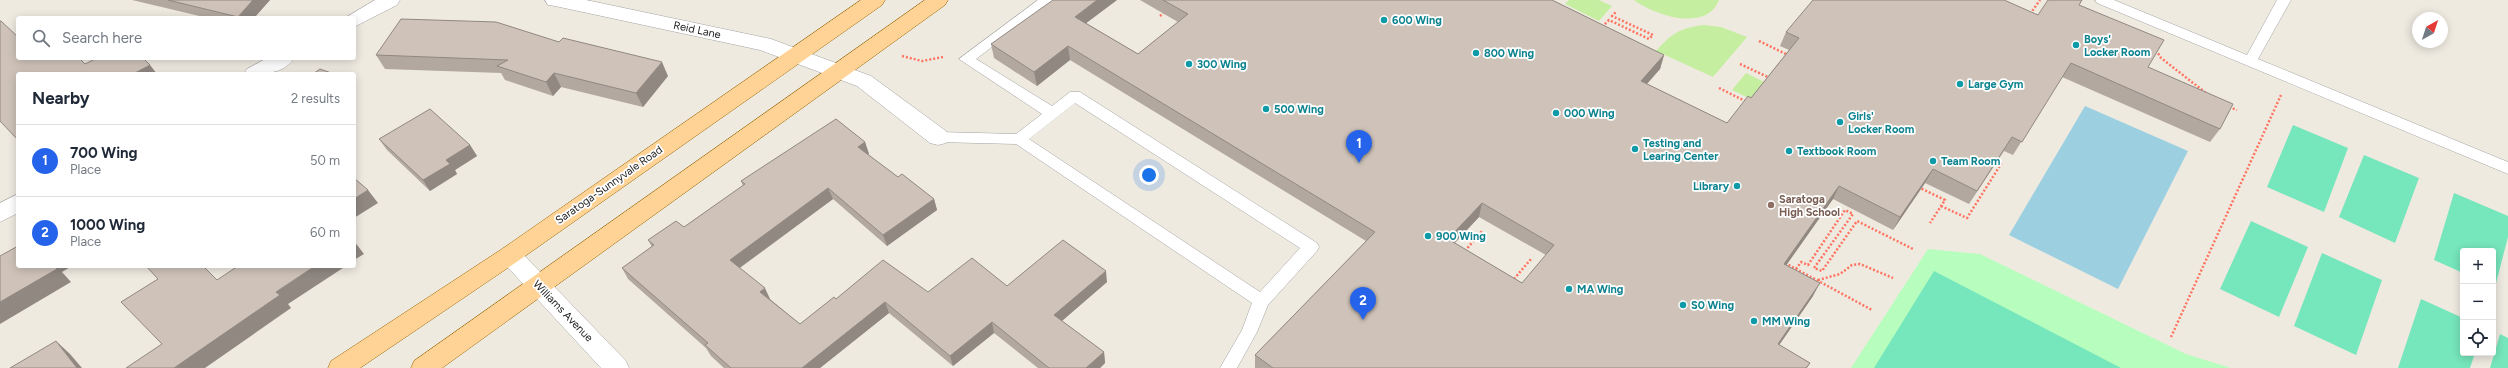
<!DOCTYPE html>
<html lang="en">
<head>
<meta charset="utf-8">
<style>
  :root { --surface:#fff; --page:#f6f6f7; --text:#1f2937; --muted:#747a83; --line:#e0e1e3; --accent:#2563eb }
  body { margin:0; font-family:Figtree,sans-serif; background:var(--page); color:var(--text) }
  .controls { position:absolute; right:12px; bottom:12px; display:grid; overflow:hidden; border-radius:4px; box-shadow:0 2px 10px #0003 }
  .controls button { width:36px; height:36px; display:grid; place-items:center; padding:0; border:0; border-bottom:1px solid var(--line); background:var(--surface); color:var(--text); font:20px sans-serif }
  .compass { position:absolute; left:2412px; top:12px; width:36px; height:36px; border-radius:50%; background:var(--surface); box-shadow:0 2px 10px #0003; rotate:39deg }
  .you { position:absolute; left:1149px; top:175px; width:14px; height:14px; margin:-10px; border:3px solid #fff; border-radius:50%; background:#1a73e8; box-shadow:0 0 0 6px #1a73e833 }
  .badge { display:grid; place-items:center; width:26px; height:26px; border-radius:50%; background:var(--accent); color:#fff; font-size:13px; font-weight:700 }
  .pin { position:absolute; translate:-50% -33px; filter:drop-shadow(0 1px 2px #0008) }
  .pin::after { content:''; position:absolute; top:21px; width:14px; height:12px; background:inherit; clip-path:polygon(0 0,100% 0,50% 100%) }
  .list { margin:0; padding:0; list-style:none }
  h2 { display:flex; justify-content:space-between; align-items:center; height:52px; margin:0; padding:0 16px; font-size:17px }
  h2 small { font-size:13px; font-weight:400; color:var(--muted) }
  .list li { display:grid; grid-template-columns:26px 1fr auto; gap:12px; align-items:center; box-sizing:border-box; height:72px; padding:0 16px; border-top:1px solid var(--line) }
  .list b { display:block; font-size:15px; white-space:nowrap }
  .list p { margin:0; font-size:13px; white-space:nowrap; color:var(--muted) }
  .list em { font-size:13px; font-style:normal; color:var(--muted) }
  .icon { flex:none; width:22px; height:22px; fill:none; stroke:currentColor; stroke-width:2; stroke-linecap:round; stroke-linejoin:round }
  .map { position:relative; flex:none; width:2508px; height:368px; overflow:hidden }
  .search { position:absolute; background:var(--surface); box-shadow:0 2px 10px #0003; left:16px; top:16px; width:340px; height:44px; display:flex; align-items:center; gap:10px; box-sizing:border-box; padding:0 14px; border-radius:4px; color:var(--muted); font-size:15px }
  .panel { position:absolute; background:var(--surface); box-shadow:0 2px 10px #0003; left:16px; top:72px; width:340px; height:196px; border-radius:4px }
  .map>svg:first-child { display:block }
</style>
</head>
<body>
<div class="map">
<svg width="2508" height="368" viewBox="0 0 2508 368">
  <rect width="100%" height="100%" fill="#efeae0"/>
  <path fill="#c6eea0" d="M1569 0H1599L1612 6 1599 21 1565 4Z
    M1634 0H1719C1706 33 1654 15 1634 0Z
    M1704 25 1721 27 1747 37 1713 77 1656 51C1672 33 1680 28 1704 25Z
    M1746 73 1768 84 1853 148 1732 90Z"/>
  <path fill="#b7febe" d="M1928 249 1980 254 2186 354 2231 368H1851Z"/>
  <path fill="#76e6bc" d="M2293 125 2348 148 2324 212 2267 187Z
    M2364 155 2419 178 2395 243 2339 217Z
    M2454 193 2508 216V237L2495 287 2493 251H2463V273L2434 260Z
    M2251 221 2308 247 2279 317 2220 289Z
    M2322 253 2382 280 2356 355 2294 326Z
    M1934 271 2121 368H1874Z
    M2421 299 2463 318V353H2475L2470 368H2398Z
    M2500 334 2508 338V368H2490Z"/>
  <path fill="#9cd0e1" d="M2085 106 2188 151 2118 289 2009 235Z"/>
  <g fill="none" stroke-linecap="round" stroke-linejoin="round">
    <defs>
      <path id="service" d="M1038 0H1054L976 59 1052 106 1070 92H1080L1317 243 1319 247 1317 251 1268 305 1257 332 1237 368H1220L1242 330 1252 303 1016 144 938 142 933 141 931 137 933 133 938 132 1016 134 1042 114 959 59ZM1075 103 1300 248 1260 292 1029 139Z
        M2095 0H2114L2247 55 2277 0H2291L2258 59 2508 162V174L2097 3Z"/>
      <path id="minor" d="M375 0H400L397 5 354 27V18H345Z
        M545 0H586L771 39 871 76 946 131 949 137 946 143 938 145 930 143 857 86 760 50 555 6 548 5Z
        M267 58H294C284 75 261 74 244 74L247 69Z
        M18 194V213L0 222V203Z
        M510 246 518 249 626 361 629 368H601L502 261 499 255 502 249Z"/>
      <path id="primary" d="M861 0H885L882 5 518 261 360 368H328L331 361 502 249Z
        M925 0H948L945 5 442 368H411L414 361Z"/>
    </defs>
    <use href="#service" stroke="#a3a3a3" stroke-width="1"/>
    <use href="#minor" stroke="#a3a3a3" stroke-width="1"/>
    <use href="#primary" stroke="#946500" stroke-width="1"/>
    <path stroke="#ff7361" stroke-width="2.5" stroke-dasharray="2 2" stroke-linecap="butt" d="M2030 14 2040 0
      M1160 16 1166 11
      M1602 27 1609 20 1649 39 1653 35 1612 16 1616 12
      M1759 41 1788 55
      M2156 50 2161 58 2206 93
      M902 56 922 61 943 57
      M1740 64 1770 78
      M1719 88 1747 102
      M2229 107 2237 110
      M1918 187 1945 200 1930 223
      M1941 206 1967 218 2001 164 1994 161
      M1465 251 1482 231
      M1785 263 1872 310
      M1796 269 1801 262 1808 265 1845 210 1853 214 1814 268 1822 271 1857 221 1913 249
      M1514 279 1531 259
      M1818 280 1840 274 1852 265 1860 264 1893 278
      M2171 337 2281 95"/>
    <use href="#service" fill="#fff" fill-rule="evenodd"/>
    <use href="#minor" fill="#fff" fill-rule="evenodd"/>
    <use href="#primary" fill="#ffd295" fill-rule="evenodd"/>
  </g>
  <path fill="#b2a89f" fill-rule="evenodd" d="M132 0H270L254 18H208Z
    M1117 0 1086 23 1138 54 1178 22 1140 0H1552L1664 55 1660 69 1647 84 1727 123 1751 98 1789 50 1780 46 1786 32 2038 15 2079 5 2148 67 2220 129 2210 142 2062 77 2013 155 2004 151 1969 204 1925 183 1893 230 1833 199 1786 265 1813 296 1779 345 1810 363 1807 368H1255V355L1366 241 1070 60 1037 86 994 58 991 44ZM1479 217 1546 255 1522 283 1455 243Z
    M559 42 668 76 643 107 561 87 553 96 505 80 501 73 385 69 376 55Z
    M379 139 470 145 477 156 455 170 457 174 430 191 387 150Z
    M865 142 869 154 868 155 898 177 934 199 937 210 887 246 833 199 740 268 770 299 800 324 836 299 1007 286 1107 282 1062 321 1104 352 1105 363 1100 368H1038L994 333 953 366 889 313 820 368H724L711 356 706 348 628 279 622 268 652 247 648 240 684 227 743 186 741 181Z"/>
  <path fill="#918882" d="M253 0H270L254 18H239L238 17Z
    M1097 0H1117L1077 30 1075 17Z
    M1068 46 1070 60 1037 86 1034 72Z
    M1664 55 1660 69 1637 95 1641 81Z
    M662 62 668 76 643 107 636 93Z
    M150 65 157 74H133Z
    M554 73 561 87 553 96 546 82Z
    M865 142 869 154 861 159 858 147Z
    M470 145 477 156 455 170 457 174 430 191 423 180 446 160Z
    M1933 169 1925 183 1893 230 1900 217Z
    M1839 186 1833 199 1778 277 1784 264Z
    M828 188 833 199 735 271 730 260Z
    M368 190 378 203 354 218V199Z
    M934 199 937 210 887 246 883 235Z
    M1482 203 1479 217 1446 252 1448 239Z
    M354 241 364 254 354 260Z
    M55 266H72L62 272 71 282 0 324V302Z
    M315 266H346L288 304 291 308 205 368H174L276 292Z
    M1106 271 1107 282 1056 326 1054 315Z
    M1820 283 1813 296 1771 357 1778 344Z
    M765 288 770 299 765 303 760 292Z
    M885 302 889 313 820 368H802Z
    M992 322 994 333 953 366 950 356Z
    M56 341 70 354 82 368H77Z
    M1104 352 1105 363 1100 368H1086Z"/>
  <path fill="#cfc3b9" stroke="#918882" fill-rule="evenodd" d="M168 0H253L238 17Z
    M1053 0H1097L1075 17 1138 54 1188 14 1163 0H1552L1664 55 1641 81 1727 123 1748 96 1751 98 1799 38 1786 32 1813 0H2004L2038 15 2048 0H2082L2079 5 2164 40 2148 67 2233 104 2220 129 2071 63 2022 142 2012 137 1977 191 1933 169 1900 217 1839 186 1784 264 1820 283 1778 344 1810 363 1806 368H1273L1255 355 1375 232 1068 46 1034 72 991 44ZM1482 203 1554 245 1522 283 1448 239Z
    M401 19 496 22 559 42 563 38 662 62 636 93 554 73 546 82 497 66 508 60 376 55Z
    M0 21H1L18 37V58H79L85 64 97 58H143L150 65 133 74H18V140L0 121Z
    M320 69 334 74H313Z
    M430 109 470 145 446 160 450 164 423 180 379 139Z
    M836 119 865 142 858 147 898 177 902 174 934 199 883 235 828 188 730 260 765 288 760 292 800 324 834 297 836 299 883 260 928 292 972 258 1007 286 1063 240 1106 271 1054 315 1104 352 1086 368H1049L992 322 950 356 885 302 802 368H731L705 345 708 343 622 268 654 245 648 240 676 221 684 227 745 184 741 181Z
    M354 178 368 190 354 199Z
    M18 246V266H55L57 269 0 302V256Z
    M146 266H203L217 280 238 266H315L276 292 280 295 174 368H126L162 344 121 302 158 279Z
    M56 341 77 368H10Z"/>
  <g fill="#0f9aa8" stroke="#fff" stroke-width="1.5">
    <circle cx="1384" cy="20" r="4"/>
    <circle cx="2076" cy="45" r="4"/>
    <circle cx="1476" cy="53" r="4"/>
    <circle cx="1189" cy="64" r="4"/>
    <circle cx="1960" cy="84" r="4"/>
    <circle cx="1266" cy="109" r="4"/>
    <circle cx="1556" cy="113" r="4"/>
    <circle cx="1840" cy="122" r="4"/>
    <circle cx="1635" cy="149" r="4"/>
    <circle cx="1789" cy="151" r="4"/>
    <circle cx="1933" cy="161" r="4"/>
    <circle cx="1737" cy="186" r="4"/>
    <circle cx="1428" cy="236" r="4"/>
    <circle cx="1569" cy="289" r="4"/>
    <circle cx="1683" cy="305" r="4"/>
    <circle cx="1754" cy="321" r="4"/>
  </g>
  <circle fill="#8d6e63" stroke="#fff" stroke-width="1.5" cx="1771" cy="205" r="4"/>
  <g text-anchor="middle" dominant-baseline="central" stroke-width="3.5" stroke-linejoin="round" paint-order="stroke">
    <g font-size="11" font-weight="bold" fill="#0d838f" stroke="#fff" text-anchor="start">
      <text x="1392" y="20">600 Wing</text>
      <text x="2084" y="39">Boys'<tspan x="2084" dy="13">Locker Room</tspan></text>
      <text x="1484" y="53">800 Wing</text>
      <text x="1197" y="64">300 Wing</text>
      <text x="1968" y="84">Large Gym</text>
      <text x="1274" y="109">500 Wing</text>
      <text x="1564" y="113">000 Wing</text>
      <text x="1848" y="116">Girls'<tspan x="1848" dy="13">Locker Room</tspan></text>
      <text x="1643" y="143">Testing and<tspan x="1643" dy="13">Learing Center</tspan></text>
      <text x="1797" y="151">Textbook Room</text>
      <text x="1941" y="161">Team Room</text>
      <text x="1729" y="186" text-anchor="end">Library</text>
      <text x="1436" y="236">900 Wing</text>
      <text x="1577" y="289">MA Wing</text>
      <text x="1691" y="305">S0 Wing</text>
      <text x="1762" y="321">MM Wing</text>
    </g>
    <g font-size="11" fill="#1c1c1c" stroke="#fff">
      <text transform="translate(697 30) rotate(12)">Reid Lane</text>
      <text transform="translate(609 185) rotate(-35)">Saratoga-Sunnyvale Road</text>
      <text transform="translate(563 311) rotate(46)">Williams Avenue</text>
    </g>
    <g font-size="11" font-weight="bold" fill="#785e54" stroke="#fff" text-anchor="start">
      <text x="1779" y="199">Saratoga<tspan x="1779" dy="13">High School</tspan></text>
    </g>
  </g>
</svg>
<div class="controls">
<button>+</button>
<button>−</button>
<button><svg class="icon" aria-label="locate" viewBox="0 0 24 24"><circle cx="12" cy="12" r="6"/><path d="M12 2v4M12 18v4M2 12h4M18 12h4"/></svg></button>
</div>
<svg class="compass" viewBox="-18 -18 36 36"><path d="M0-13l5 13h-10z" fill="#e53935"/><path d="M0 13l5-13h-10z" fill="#747a83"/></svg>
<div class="you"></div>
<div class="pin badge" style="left:1359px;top:163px">1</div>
<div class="pin badge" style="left:1363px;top:320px">2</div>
<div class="search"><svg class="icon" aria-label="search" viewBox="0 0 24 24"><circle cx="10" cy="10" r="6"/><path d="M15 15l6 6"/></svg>Search here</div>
<section class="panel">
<h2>Nearby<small>2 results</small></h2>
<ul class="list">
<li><span class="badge">1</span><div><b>700 Wing</b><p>Place</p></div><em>50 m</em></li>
<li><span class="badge">2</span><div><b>1000 Wing</b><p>Place</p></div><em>60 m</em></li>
</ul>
</section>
</div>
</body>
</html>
